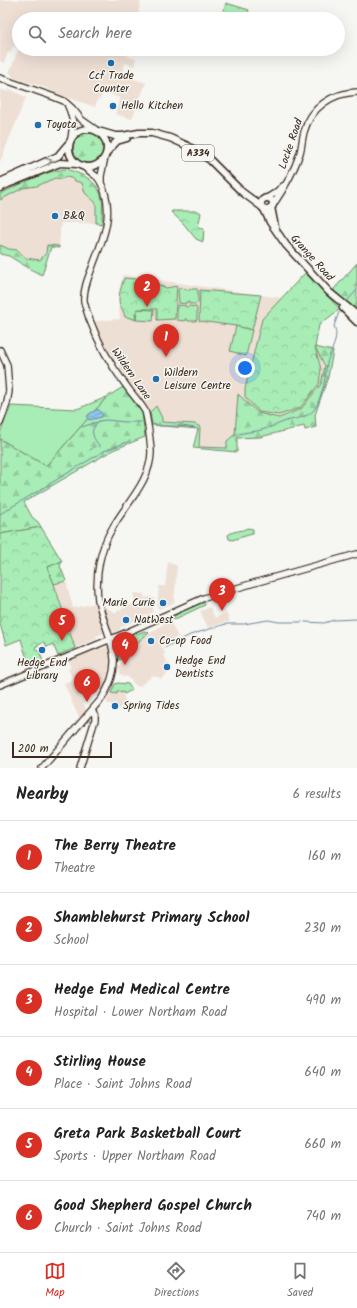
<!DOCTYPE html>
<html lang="en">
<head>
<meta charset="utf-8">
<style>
  :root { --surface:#fff; --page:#f2f2f2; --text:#222; --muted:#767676; --line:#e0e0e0; --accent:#d93025 }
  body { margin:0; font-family:Kalam,sans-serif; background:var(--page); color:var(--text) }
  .scale { position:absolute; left:12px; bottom:10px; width:100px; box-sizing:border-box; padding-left:4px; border:2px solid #3b2a1e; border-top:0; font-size:11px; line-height:14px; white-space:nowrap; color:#3b2a1e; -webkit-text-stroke:3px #f6f6f2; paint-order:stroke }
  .you { position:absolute; left:245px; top:368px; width:14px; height:14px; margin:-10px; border:3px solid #fff; border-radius:50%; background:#1a73e8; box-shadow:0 0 0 6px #1a73e833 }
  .badge { display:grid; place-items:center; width:26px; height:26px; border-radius:50%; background:var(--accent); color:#fff; font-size:13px; font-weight:700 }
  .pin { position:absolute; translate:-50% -33px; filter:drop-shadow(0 1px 2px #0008) }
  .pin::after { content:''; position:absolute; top:21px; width:14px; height:12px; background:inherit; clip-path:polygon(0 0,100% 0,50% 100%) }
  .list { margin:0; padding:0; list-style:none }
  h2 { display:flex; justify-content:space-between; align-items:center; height:52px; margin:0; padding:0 16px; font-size:17px }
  h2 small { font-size:13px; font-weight:400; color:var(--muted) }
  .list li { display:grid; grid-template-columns:26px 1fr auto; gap:12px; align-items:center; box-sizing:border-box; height:72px; padding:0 16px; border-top:1px solid var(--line) }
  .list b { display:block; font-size:15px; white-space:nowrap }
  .list p { margin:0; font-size:13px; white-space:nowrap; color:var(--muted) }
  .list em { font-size:13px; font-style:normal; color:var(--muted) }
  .icon { flex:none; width:22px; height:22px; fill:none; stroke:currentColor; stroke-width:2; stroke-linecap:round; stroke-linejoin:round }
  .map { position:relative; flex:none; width:357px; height:768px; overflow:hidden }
  .search { position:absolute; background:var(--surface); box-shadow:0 4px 16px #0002; left:12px; right:12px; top:12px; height:44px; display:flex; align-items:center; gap:10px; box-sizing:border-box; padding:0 14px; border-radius:22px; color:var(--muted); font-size:15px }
  .sheet { height:484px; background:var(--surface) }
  nav { display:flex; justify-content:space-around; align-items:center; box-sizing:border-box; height:56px; border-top:1px solid var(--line); background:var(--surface); font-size:11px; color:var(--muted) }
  nav a { display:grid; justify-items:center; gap:2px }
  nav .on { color:var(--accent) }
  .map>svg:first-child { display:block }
</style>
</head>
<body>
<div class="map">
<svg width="357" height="768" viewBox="0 0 357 768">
  <defs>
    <pattern id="forest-firs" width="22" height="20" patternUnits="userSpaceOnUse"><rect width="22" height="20" fill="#a8ecb6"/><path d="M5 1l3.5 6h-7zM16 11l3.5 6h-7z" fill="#92cb9c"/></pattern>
    <pattern id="park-crowns" width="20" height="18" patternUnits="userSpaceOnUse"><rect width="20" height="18" fill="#a8ecb6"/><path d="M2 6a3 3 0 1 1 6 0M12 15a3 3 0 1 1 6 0" fill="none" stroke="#92cb9c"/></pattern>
    <pattern id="water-waves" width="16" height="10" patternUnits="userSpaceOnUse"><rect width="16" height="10" fill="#8ec6ed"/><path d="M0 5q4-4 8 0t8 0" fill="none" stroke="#7baacb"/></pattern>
  </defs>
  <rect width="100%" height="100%" fill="#f6f6f2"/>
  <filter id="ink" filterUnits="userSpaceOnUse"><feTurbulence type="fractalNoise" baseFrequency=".025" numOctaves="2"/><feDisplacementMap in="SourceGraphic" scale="8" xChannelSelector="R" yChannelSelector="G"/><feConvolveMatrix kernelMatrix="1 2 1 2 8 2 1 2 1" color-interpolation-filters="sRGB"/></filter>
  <g filter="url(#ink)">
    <path fill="#eedfd5" d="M0 0H141L137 19H19V49H129L127 56 136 59 134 66 125 63 122 75 146 83 132 119 115 114 120 98 103 92 100 100 98 98 95 107 49 91V89L32 83 31 84 12 77V74L9 73 19 48 13 46 10 53 8 52 4 63 0 61Z
      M0 89 8 92 9 89 26 97 0 162Z
      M66 177 71 178 75 181 82 183 85 193 96 203V223H61L59 246 47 245 46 253 40 260 24 258 18 250 9 249 0 245V200L23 188 42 184 55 178 62 179Z
      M305 273 340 309 319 325 315 347 325 366 321 385 301 409 279 418 258 413 238 394 235 434 227 441V448L199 447 200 427 194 424 162 422 156 406 150 412 137 393 136 388 132 387 121 373 119 359H114L98 332 96 321 120 319 118 295 123 275 282 298Z
      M168 561 177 566 174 603 159 609 157 607 159 586H165Z
      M66 581 73 608 96 603 104 633 96 636 97 639 75 648 54 584Z
      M134 593 144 594V598L149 597 154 598 153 612 121 627 119 631 113 632 111 630 106 618 105 612H104L102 605 116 613 118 611 134 603Z
      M210 607 215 618 226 613 230 621 208 628 200 611Z
      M169 620 178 637 164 644 162 642 160 643 165 654 163 655 167 660 166 661 173 669 161 679 158 677 152 676 140 686H136L127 676 124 677 120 674V671L117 668 141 640Z
      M108 646 111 653V663L103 689 101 690 98 688 79 695 78 693 79 697 87 711 80 719 74 707 64 683 73 680 68 669 71 667 68 659 99 647 102 649Z
      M117 691 123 692 124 694 123 696 127 703 115 712 111 704H108L106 701 111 693 117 694Z"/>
    <path fill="#a8ecb6" stroke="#728b6a" d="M180 288 187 289V290H190V289H197L198 291V303L196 304H189V302H186V304L179 303 178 290Z
      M178 305 186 306V307H188L189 306 196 307 197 308V320L195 321H188L187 319H185V321L177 320V307Z
      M137 309 154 310 153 321 136 320Z
      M236 326 252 330 246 356 230 351Z
      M107 397 46 466 0 439V433L11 406 77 409Z
      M247 528 253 529V533L252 534 232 540 229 539 228 535C234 530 241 532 247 528Z
      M203 602 205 605 175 619 172 618 180 612Z
      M118 683 128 684 132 690 124 694 123 692 120 693 119 691H117V694L111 693 115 684Z"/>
    <path fill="url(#forest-firs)" stroke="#728b6a" d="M73 148a15 15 0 1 1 30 0a15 15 0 1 1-30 0Z
      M65 169C81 173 98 180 102 199 103 206 102 216 102 224L96 223V203L85 193 82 183 75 181 71 178 66 177 62 179 55 178 37 186 23 188 0 200V194C21 184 42 172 65 169Z
      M0 245 9 249 18 250 25 258 40 260 46 253 47 245 59 246V248L51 247 42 275 30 269 9 256 0 254Z
      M357 263V306L354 308 334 294V289Z
      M315 347 333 351 328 377 315 415 316 427 305 430 304 426 260 437 237 438V452L193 448 198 429 152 425 150 412 156 406 162 418V422L195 424 200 427 199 447 227 448V441L235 434 238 394 258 413 279 418 301 409 321 384 325 366Z
      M123 387 142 413 145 437 113 450 24 502 32 517 38 522 41 527 0 534V439L46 466 107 397Z
      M62 561 60 566 66 581 54 584 47 567Z"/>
    <path fill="url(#park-crowns)" stroke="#728b6a" d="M226 3 249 10 246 19H221Z
      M172 211H198L201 213 198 227 204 228 203 242 196 239 183 223 171 212Z
      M305 273 340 309 319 325 315 347 321 369 319 384 300 408 279 415 259 412 245 397V389L262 319Z
      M138 277 156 280 157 284 166 288 177 286 175 319 157 320V309H137L136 313H135L136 320 131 318 125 317C124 312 122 309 120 305 117 297 122 286 124 278L136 279Z
      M200 290 261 295 252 330 236 326 199 321Z
      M41 527 62 561 47 567 54 584 75 648 58 656 53 644 47 647 44 642 35 647 37 651H39L43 661 29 666 21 639 6 645 0 624V534Z
      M144 631 148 632 149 633 140 640 123 660 122 659 119 660C117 640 118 640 136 632L137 634Z"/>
    <path fill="url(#water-waves)" stroke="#6d889a" d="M98 409 103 415 102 417 89 420 87 417 89 414Z"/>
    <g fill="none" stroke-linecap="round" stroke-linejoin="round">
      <path stroke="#6d889a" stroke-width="1" d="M347 301 357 290
        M153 424 160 426H182L195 428
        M82 427 97 422
        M239 434C245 432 251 432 257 431 267 429 276 425 286 421 297 418 311 418 317 405 320 397 324 387 325 379 326 374 326 368 327 363 330 351 340 338 334 326L339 312
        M100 447C93 437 88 431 99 421L106 420 125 422H141
        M90 450 94 447
        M0 514 104 451 130 441
        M305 622 324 623 334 620 357 619
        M164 648 190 635 226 624H244L268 620 279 622H302"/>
      <defs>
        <path id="secondary" d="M0 78 54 97 64 101 72 108 82 120 95 129
          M68 106C74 119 73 125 71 139
          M101 183V176L105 157
          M267 198 275 193 283 186
          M273 205C284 189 294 171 300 153 302 146 302 139 304 132 311 107 332 93 357 92
          M0 350 7 365 9 391 7 403 0 423
          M0 685 123 634 204 598 254 583 357 554
          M42 768 102 698C127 659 107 639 98 600 95 575 100 548 113 527 126 504 151 480 151 452 151 445 147 416 145 411 139 401 131 393 125 384 109 363 98 342 89 318 87 312 85 306 84 301 83 290 88 278 92 268 101 243 113 219 105 193 103 187 101 181 97 177 92 173 87 169 82 166
          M80 768 95 720V715L92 711"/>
        <path id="primary" d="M69 148a19 19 0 1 1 38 0a19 19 0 1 1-38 0Z
          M98 131 115 136H122L139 133H152L170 138 188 146 210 160 242 192 262 207
          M107 152 117 141 127 138
          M0 182 58 156 69 143
          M0 188 8 184 60 163 77 164
          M261 204a6 6 0 1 1 12 0a6 6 0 1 1-12 0Z
          M271 207 275 227
          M264 209 270 222 286 245 329 292 357 315
          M343 308 357 322"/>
      </defs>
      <use href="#secondary" stroke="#3b2a1e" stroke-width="8"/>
      <use href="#primary" stroke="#3b2a1e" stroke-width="9"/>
      <use href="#secondary" stroke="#f6f6f2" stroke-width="5.5"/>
      <use href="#primary" stroke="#f6f6f2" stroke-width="6"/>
    </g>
    <defs><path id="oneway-chevron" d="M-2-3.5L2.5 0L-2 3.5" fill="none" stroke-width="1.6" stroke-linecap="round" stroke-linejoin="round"/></defs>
    <use stroke="#989088" href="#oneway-chevron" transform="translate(49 161) rotate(-22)"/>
  </g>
  <g fill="#1f6fb2" stroke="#f6f6f2" stroke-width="1.5">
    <circle cx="111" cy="63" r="4"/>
    <circle cx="113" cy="106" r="4"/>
    <circle cx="38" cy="125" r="4"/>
    <circle cx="55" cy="216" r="4"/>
    <circle cx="156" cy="379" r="4"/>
    <circle cx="163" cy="603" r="4"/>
    <circle cx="126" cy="620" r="4"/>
    <circle cx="151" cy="641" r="4"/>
    <circle cx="42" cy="650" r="4"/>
    <circle cx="167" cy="667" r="4"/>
    <circle cx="115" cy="706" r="4"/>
  </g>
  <g text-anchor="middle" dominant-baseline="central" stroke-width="3" stroke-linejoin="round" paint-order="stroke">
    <rect fill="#f6f6f2" stroke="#73675e" stroke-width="1" x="182" y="145" width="32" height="16" rx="3"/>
    <g font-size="10" font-weight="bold" fill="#3b2a1e">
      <text x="198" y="153">A334</text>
    </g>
    <g font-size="11" fill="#3b2a1e" stroke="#f6f6f2" text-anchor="start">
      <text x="111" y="76" text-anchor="middle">Ccf Trade<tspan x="111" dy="13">Counter</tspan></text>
      <text x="121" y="106">Hello Kitchen</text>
      <text x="46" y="125">Toyota</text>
      <text x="63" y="216">B&amp;Q</text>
      <text x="164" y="373">Wildern<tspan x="164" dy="13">Leisure Centre</tspan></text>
      <text x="155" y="603" text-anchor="end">Marie Curie</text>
      <text x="134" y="620">NatWest</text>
      <text x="159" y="641">Co-op Food</text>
      <text x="175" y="661">Hedge End<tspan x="175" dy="13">Dentists</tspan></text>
      <text x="42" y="663" text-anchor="middle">Hedge End<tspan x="42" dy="13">Library</tspan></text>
      <text x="123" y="706">Spring Tides</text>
    </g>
    <g font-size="11" fill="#3b2a1e" stroke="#f6f6f2">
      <text transform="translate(291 144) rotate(-71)">Locke Road</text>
      <text transform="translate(312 258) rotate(48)">Grange Road</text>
      <text transform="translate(131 374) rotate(55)">Wildern Lane</text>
    </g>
  </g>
</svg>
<div class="scale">200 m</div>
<div class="you"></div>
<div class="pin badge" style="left:166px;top:357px">1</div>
<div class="pin badge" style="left:147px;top:307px">2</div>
<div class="pin badge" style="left:222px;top:611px">3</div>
<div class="pin badge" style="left:125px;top:665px">4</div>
<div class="pin badge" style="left:62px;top:641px">5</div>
<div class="pin badge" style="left:87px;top:702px">6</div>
<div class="search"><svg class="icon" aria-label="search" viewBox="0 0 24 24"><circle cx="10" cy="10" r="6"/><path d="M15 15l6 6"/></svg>Search here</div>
</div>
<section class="sheet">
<h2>Nearby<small>6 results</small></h2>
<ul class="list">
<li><span class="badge">1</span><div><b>The Berry Theatre</b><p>Theatre</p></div><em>160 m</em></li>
<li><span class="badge">2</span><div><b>Shamblehurst Primary School</b><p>School</p></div><em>230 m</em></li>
<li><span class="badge">3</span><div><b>Hedge End Medical Centre</b><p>Hospital · Lower Northam Road</p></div><em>490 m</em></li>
<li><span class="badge">4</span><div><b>Stirling House</b><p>Place · Saint Johns Road</p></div><em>640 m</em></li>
<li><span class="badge">5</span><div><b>Greta Park Basketball Court</b><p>Sports · Upper Northam Road</p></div><em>660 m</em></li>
<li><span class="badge">6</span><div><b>Good Shepherd Gospel Church</b><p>Church · Saint Johns Road</p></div><em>740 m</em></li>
</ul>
</section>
<nav>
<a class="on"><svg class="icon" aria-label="map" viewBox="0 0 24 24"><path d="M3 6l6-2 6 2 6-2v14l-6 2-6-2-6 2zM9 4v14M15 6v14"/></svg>Map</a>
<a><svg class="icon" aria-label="directions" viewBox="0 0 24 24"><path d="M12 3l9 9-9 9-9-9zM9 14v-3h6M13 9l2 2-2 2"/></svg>Directions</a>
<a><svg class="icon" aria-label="saved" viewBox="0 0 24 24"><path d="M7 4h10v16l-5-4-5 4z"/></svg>Saved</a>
</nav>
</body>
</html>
